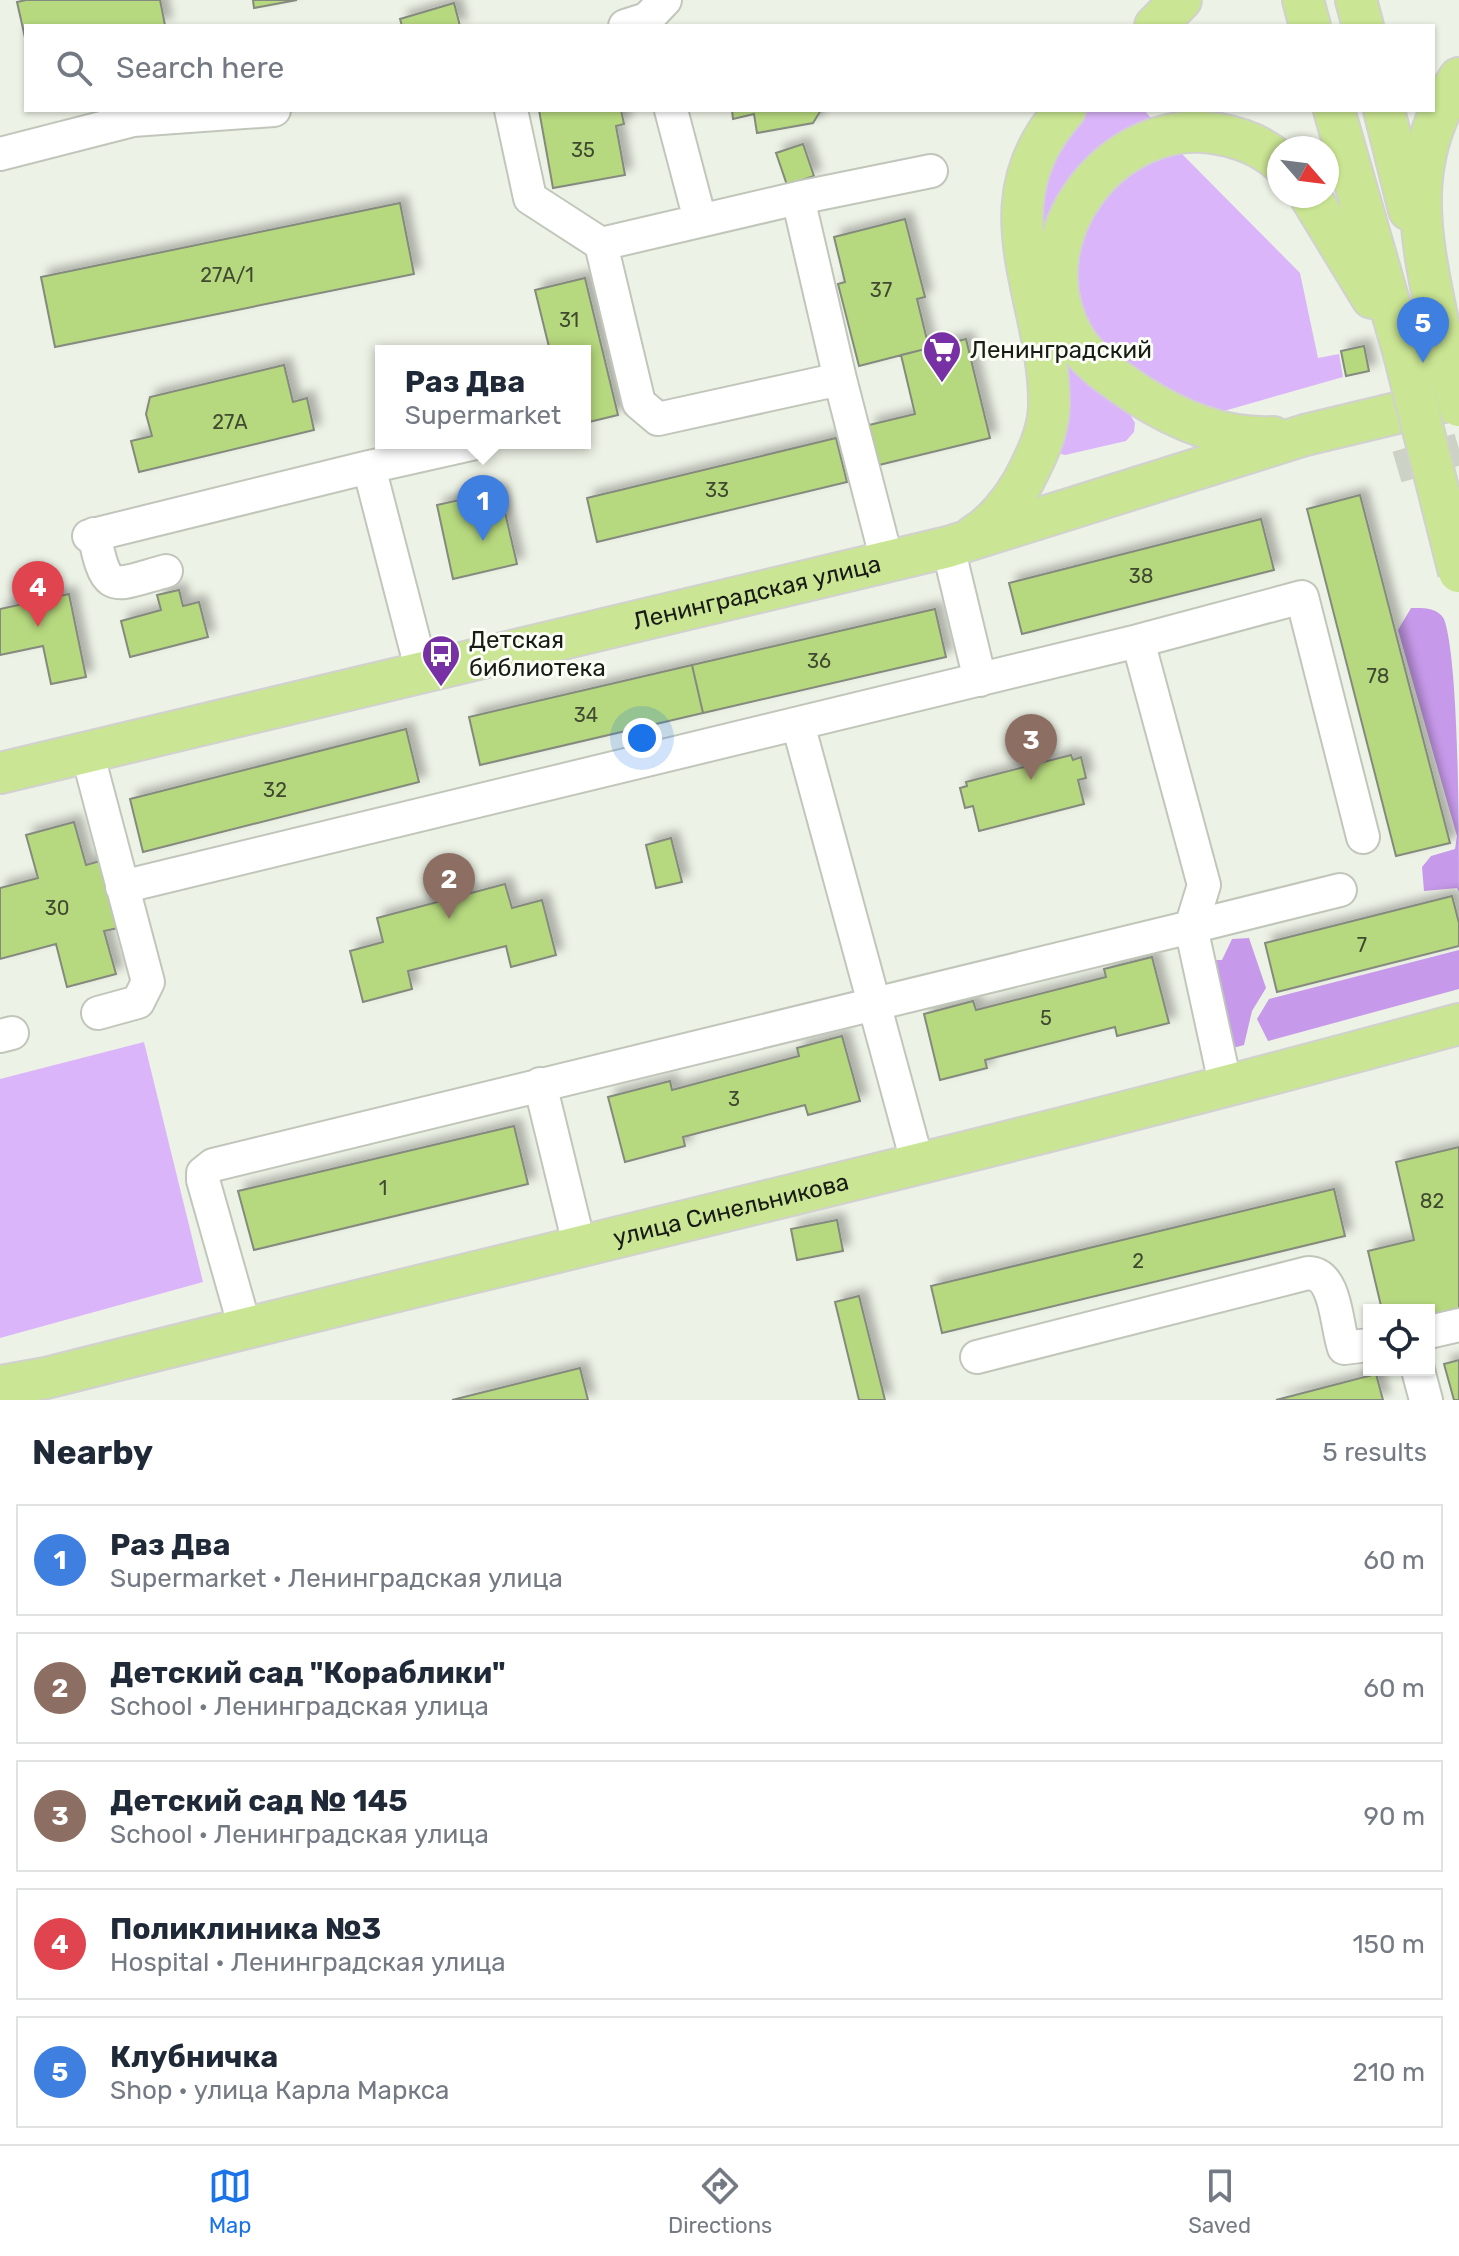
<!DOCTYPE html>
<html lang="en">
<head>
<meta charset="utf-8">
<style>
  :root { --surface:#fff; --page:#f2f2f3; --text:#1f2937; --muted:#747a83; --line:#e0e1e3; --accent:#1a73e8 }
  body { margin:0; font-family:Rubik,sans-serif; background:var(--page); color:var(--text) }
  .controls { position:absolute; right:24px; bottom:24px; display:grid; overflow:hidden; border-radius:0px; box-shadow:0 2px 6px #0004 }
  .controls button { width:72px; height:72px; display:grid; place-items:center; padding:0; border:0; border-bottom:2px solid var(--line); background:var(--surface); color:var(--text); font:40px sans-serif }
  .compass { position:absolute; left:1267px; top:136px; width:72px; height:72px; border-radius:50%; background:var(--surface); box-shadow:0 2px 6px #0004; rotate:118deg }
  .you { position:absolute; left:642px; top:738px; width:28px; height:28px; margin:-20px; border:6px solid #fff; border-radius:50%; background:#1a73e8; box-shadow:0 0 0 12px #1a73e833 }
  .badge { display:grid; place-items:center; width:52px; height:52px; border-radius:50%; background:var(--accent); color:#fff; font-size:26px; font-weight:700 }
  .pin { position:absolute; translate:-50% -66px; filter:drop-shadow(0 2px 4px #0008) }
  .pin::after { content:''; position:absolute; top:42px; width:28px; height:24px; background:inherit; clip-path:polygon(0 0,100% 0,50% 100%) }
  .popup { position:absolute; left:375px; top:345px; width:216px; height:104px; box-sizing:border-box; display:grid; place-content:center; border-radius:0px; background:var(--surface); filter:drop-shadow(0 2px 6px #0005); font-size:26px; white-space:nowrap; color:var(--muted) }
  .popup b { font-size:30px; color:var(--text) }
  .popup::after { content:''; position:absolute; left:50%; top:100%; margin-left:-16px; border:16px solid transparent; border-top-color:var(--surface) }
  .list { margin:0; padding:0; list-style:none }
  h2 { display:flex; justify-content:space-between; align-items:center; height:104px; margin:0; padding:0 32px; font-size:34px }
  h2 small { font-size:26px; font-weight:400; color:var(--muted) }
  .list li { display:grid; grid-template-columns:52px 1fr auto; gap:24px; align-items:center; box-sizing:border-box; height:112px; margin:0 16px 16px; padding:0 16px; border:2px solid var(--line); border-radius:0px }
  .list b { display:block; font-size:30px; white-space:nowrap }
  .list p { margin:0; font-size:26px; white-space:nowrap; color:var(--muted) }
  .list em { font-size:26px; font-style:normal; color:var(--muted) }
  .icon { flex:none; width:44px; height:44px; fill:none; stroke:currentColor; stroke-width:2; stroke-linecap:round; stroke-linejoin:round }
  .map { position:relative; flex:none; width:1459px; height:1400px; overflow:hidden }
  .search { position:absolute; background:var(--surface); box-shadow:0 2px 6px #0004; left:24px; right:24px; top:24px; height:88px; display:flex; align-items:center; gap:20px; box-sizing:border-box; padding:0 28px; border-radius:0px; color:var(--muted); font-size:30px }
  .sheet { height:744px; background:var(--surface) }
  nav { display:flex; justify-content:space-around; align-items:center; box-sizing:border-box; height:112px; border-top:2px solid var(--line); background:var(--surface); font-size:22px; color:var(--muted) }
  nav a { display:grid; justify-items:center; gap:4px }
  nav .on { color:var(--accent) }
  .map>svg:first-child { display:block }
</style>
</head>
<body>
<div class="map">
<svg width="1459" height="1400" viewBox="0 0 1459 1400">
  <defs>
    <filter id="shadow"><feDropShadow dx="7" dy="-7" stdDeviation="4" flood-color="#0004"/></filter>
  </defs>
  <rect width="100%" height="100%" fill="#edf2e6"/>
  <path fill="#dbb5f9" d="M1084 110H1144L1152 119 1126 132 1047 254C1038 182 1042 169 1084 110Z
    M1181 153 1300 273 1318 358 1339 354 1343 377 1210 415 1122 368 1085 326 1074 275 1091 211 1141 163Z
    M1055 333 1125 406 1135 423 1134 432 1126 441 1065 455 1057 453Z
    M144 1042 203 1282 0 1338V1079Z"/>
  <path fill="#c799ea" d="M1411 608C1423 608 1437 607 1444 619 1459 660 1459 836 1459 892L1457 888 1424 891 1422 867 1431 856 1455 849 1457 836 1398 630Z
    M1249 938 1266 988 1252 1011 1244 1045 1233 1048 1211 960H1222L1232 939Z
    M1459 950V989L1268 1041 1257 1019 1269 999Z"/>
  <path fill="#b6d87e" stroke="#858a7f" stroke-width="2" filter="url(#shadow)" d="M26 0H160L165 25 26 26V42L17 2Z
    M253 0H297L254 8Z
    M454 3 460 26H402L400 19Z
    M539 110H621L624 124 616 126 625 175 553 188Z
    M732 110H821L813 123 757 133 754 114 733 119Z
    M803 144 814 176 787 185 776 153Z
    M400 203 414 274 55 347 41 277Z
    M905 219 925 297 917 299 929 348 859 366 838 284 845 282 834 237Z
    M585 278 618 415 585 423V351H550L535 290Z
    M966 339 990 438 879 465 869 425 915 414 901 355Z
    M1364 346 1369 371 1346 376 1341 351Z
    M284 365 293 402 307 398 314 430 139 472 131 441 152 436 146 414 150 397Z
    M836 438 847 482 597 542 587 498Z
    M500 491 517 564 453 579 437 505Z
    M1360 495 1450 843 1396 856 1307 509Z
    M1261 519 1274 570 1022 634 1009 583Z
    M179 590 183 606 199 602 208 637 130 657 121 621 161 610 157 595Z
    M69 594 86 677 51 684 43 646 0 655V609Z
    M935 609 946 657 703 713 692 665Z
    M692 665 703 713 480 765 469 717Z
    M406 729 419 782 143 852 130 799Z
    M1071 755 1073 760 1081 757 1086 778 1078 780 1084 804 979 831 973 806 965 808 960 788 967 786 966 782Z
    M74 822 86 865 100 861 118 928 104 931 116 974 67 987 56 944 0 959V888L38 878 26 835Z
    M671 838 682 882 656 888 646 845Z
    M505 884 512 908 542 900 556 955 511 967 506 946 408 971 412 989 363 1002 350 951 383 942 377 918Z
    M1452 896 1459 923V946L1277 992 1265 943Z
    M1152 957 1169 1023 1117 1036 1115 1027 985 1060 987 1068 940 1080 924 1014 973 1001 976 1010 1106 977 1104 969Z
    M842 1036 860 1101 808 1115 805 1105 683 1137 685 1146 625 1162 608 1097 670 1081 672 1090 799 1056 797 1048Z
    M514 1126 528 1184 254 1250 238 1191Z
    M1459 1147V1311L1429 1318V1310H1382L1368 1251 1414 1240 1396 1162Z
    M1334 1189 1345 1236 942 1333 931 1286Z
    M837 1220 843 1251 797 1260 791 1229Z
    M859 1296 885 1400H859L835 1302Z
    M1459 1360V1400H1454L1444 1364Z
    M580 1368 588 1400H452Z
    M1376 1374 1383 1400H1276Z"/>
  <g fill="none" stroke-linecap="round" stroke-linejoin="round">
    <path stroke="#cdd2c7" stroke-width="32" stroke-dasharray="32 16" stroke-linecap="butt" d="M1397 467 1459 449"/>
    <defs>
      <path id="minor" d="M625 26 647 19 665 0
        M511 110 530 198 601 244 639 403 658 419 840 379 887 561
        M671 110 700 220
        M0 154 133 120 274 110
        M798 198 931 171
        M601 244 798 198 840 379
        M94 534C107 596 111 586 166 571
        M89 536 369 467
        M948 547 980 680
        M422 672 369 467 476 443
        M798 724 918 1165
        M87 752 148 982 138 1002 98 1013
        M122 887 1138 641 1302 597 1363 837
        M0 1036 12 1033
        M540 1084 579 1244
        M1226 1088 1191 927 1340 890
        M245 1328 203 1180V1173L213 1165 1191 927 1204 885 1138 641
        M1429 1332 1459 1325
        M977 1357 1308 1273C1337 1273 1336 1326 1344 1348L1369 1345
        M1418 1370 1426 1400"/>
      <g id="major">
        <path d="M1303 0 1310 26"/>
        <path d="M1356 0 1363 26"/>
        <path d="M1155 26 1181 0"/>
        <path d="M1334 110 1404 354"/>
        <path d="M1384 110 1409 210"/>
        <path d="M1310 196 1372 298"/>
        <path d="M1443 346C1424 249 1398 167 1459 78"/>
        <path d="M1273 437C1223 439 1179 421 1137 394 1115 379 1087 361 1074 338 1017 240 1112 114 1219 134 1241 138 1262 146 1279 161"/>
        <path d="M975 535C994 524 1012 501 1023 482 1035 459 1048 434 1049 407 1051 299 978 206 1065 110"/>
        <path id="s1" d="M0 773 948 547 1305 435 1451 400"/>
        <path id="s2" d="M0 1386 46 1378C517 1259 990 1152 1459 1024"/>
      </g>
    </defs>
    <use href="#minor" stroke="#c1c6bb" stroke-width="36"/>
    <use href="#major" stroke="#d1d1d0" stroke-width="44"/>
    <use href="#minor" stroke="#fff" stroke-width="32"/>
    <use href="#major" stroke="#cae593" stroke-width="40"/>
    <defs>
      <path id="major-bridge" d="M1443 346 1459 406
        M1404 354 1459 572"/>
    </defs>
    <use href="#major-bridge" stroke="#d1d1d0" stroke-width="44" stroke-linecap="butt"/>
    <use href="#major-bridge" stroke="#cae593" stroke-width="40"/>
  </g>
  <defs>
    <symbol id="supermarket-pin" viewBox="-11 -11 22 30"><path d="M0 17L-7.5 6A9.5 9.5 0 1 1 7.5 6Z" fill="#7831a4" stroke="#fbfff5"/><path d="M-6-5.5h2.5l.6 2H6L4.5 2H-2.5L-4.4-4H-6ZM-1.5 3.2a1.3 1.3 0 1 0 .1 0ZM3 3.2a1.3 1.3 0 1 0 .1 0Z" fill="#fff"/></symbol>
    <symbol id="bus-pin" viewBox="-11 -11 22 30"><path d="M0 17L-7.5 6A9.5 9.5 0 1 1 7.5 6Z" fill="#7831a4" stroke="#fbfff5"/><path d="M-5-6H5V4H4V6H2V4H-2V6H-4V4H-5ZM-3.5-4V0h7V-4ZM-3.5 1.2v1.5H-2V1.2ZM2 1.2v1.5H3.5V1.2Z" fill="#fff"/></symbol>
  </defs>
  <g fill-rule="evenodd">
    <use href="#supermarket-pin" x="920" y="328" width="44" height="60"/>
    <use href="#bus-pin" x="419" y="632" width="44" height="60"/>
  </g>
  <g text-anchor="middle" dominant-baseline="central" stroke-width="6" stroke-linejoin="round" paint-order="stroke">
    <g font-size="20" fill="#404a30">
      <text x="583" y="150">35</text>
      <text x="227" y="275">27А/1</text>
      <text x="881" y="290">37</text>
      <text x="569" y="320">31</text>
      <text x="230" y="422">27А</text>
      <text x="717" y="490">33</text>
      <text x="1141" y="576">38</text>
      <text x="819" y="661">36</text>
      <text x="1378" y="676">78</text>
      <text x="586" y="715">34</text>
      <text x="275" y="790">32</text>
      <text x="57" y="908">30</text>
      <text x="1362" y="945">7</text>
      <text x="1046" y="1018">5</text>
      <text x="734" y="1099">3</text>
      <text x="383" y="1188">1</text>
      <text x="1432" y="1201">82</text>
      <text x="1138" y="1261">2</text>
    </g>
    <g font-size="24" fill="#191b16" stroke="#fbfff5" text-anchor="start">
      <text x="970" y="350">Ленинградский</text>
      <text x="469" y="640">Детская<tspan x="469" dy="28">библиотека</tspan></text>
    </g>
    <g font-size="24" fill="#191b16" stroke="#fbfff5">
      <text stroke="none"><textPath href="#s1" startOffset="778">Ленинградская улица</textPath></text>
      <text stroke="none"><textPath href="#s2" startOffset="752">улица Синельникова</textPath></text>
    </g>
  </g>
</svg>
<div class="controls">
<button><svg class="icon" aria-label="locate" viewBox="0 0 24 24"><circle cx="12" cy="12" r="6"/><path d="M12 2v4M12 18v4M2 12h4M18 12h4"/></svg></button>
</div>
<svg class="compass" viewBox="-18 -18 36 36"><path d="M0-13l5 13h-10z" fill="#e53935"/><path d="M0 13l5-13h-10z" fill="#747a83"/></svg>
<div class="you"></div>
<div class="pin badge" style="left:483px;top:541px;background:#3f7fe0">1</div>
<div class="popup"><b>Раз Два</b>Supermarket</div>
<div class="pin badge" style="left:449px;top:919px;background:#8d6e63">2</div>
<div class="pin badge" style="left:1031px;top:780px;background:#8d6e63">3</div>
<div class="pin badge" style="left:38px;top:627px;background:#e0444e">4</div>
<div class="pin badge" style="left:1423px;top:363px;background:#3f7fe0">5</div>
<div class="search"><svg class="icon" aria-label="search" viewBox="0 0 24 24"><circle cx="10" cy="10" r="6"/><path d="M15 15l6 6"/></svg>Search here</div>
</div>
<section class="sheet">
<h2>Nearby<small>5 results</small></h2>
<ul class="list">
<li><span class="badge" style="background:#3f7fe0">1</span><div><b>Раз Два</b><p>Supermarket · Ленинградская улица</p></div><em>60 m</em></li>
<li><span class="badge" style="background:#8d6e63">2</span><div><b>Детский сад &quot;Кораблики&quot;</b><p>School · Ленинградская улица</p></div><em>60 m</em></li>
<li><span class="badge" style="background:#8d6e63">3</span><div><b>Детский сад № 145</b><p>School · Ленинградская улица</p></div><em>90 m</em></li>
<li><span class="badge" style="background:#e0444e">4</span><div><b>Поликлиника №3</b><p>Hospital · Ленинградская улица</p></div><em>150 m</em></li>
<li><span class="badge" style="background:#3f7fe0">5</span><div><b>Клубничка</b><p>Shop · улица Карла Маркса</p></div><em>210 m</em></li>
</ul>
</section>
<nav>
<a class="on"><svg class="icon" aria-label="map" viewBox="0 0 24 24"><path d="M3 6l6-2 6 2 6-2v14l-6 2-6-2-6 2zM9 4v14M15 6v14"/></svg>Map</a>
<a><svg class="icon" aria-label="directions" viewBox="0 0 24 24"><path d="M12 3l9 9-9 9-9-9zM9 14v-3h6M13 9l2 2-2 2"/></svg>Directions</a>
<a><svg class="icon" aria-label="saved" viewBox="0 0 24 24"><path d="M7 4h10v16l-5-4-5 4z"/></svg>Saved</a>
</nav>
</body>
</html>
